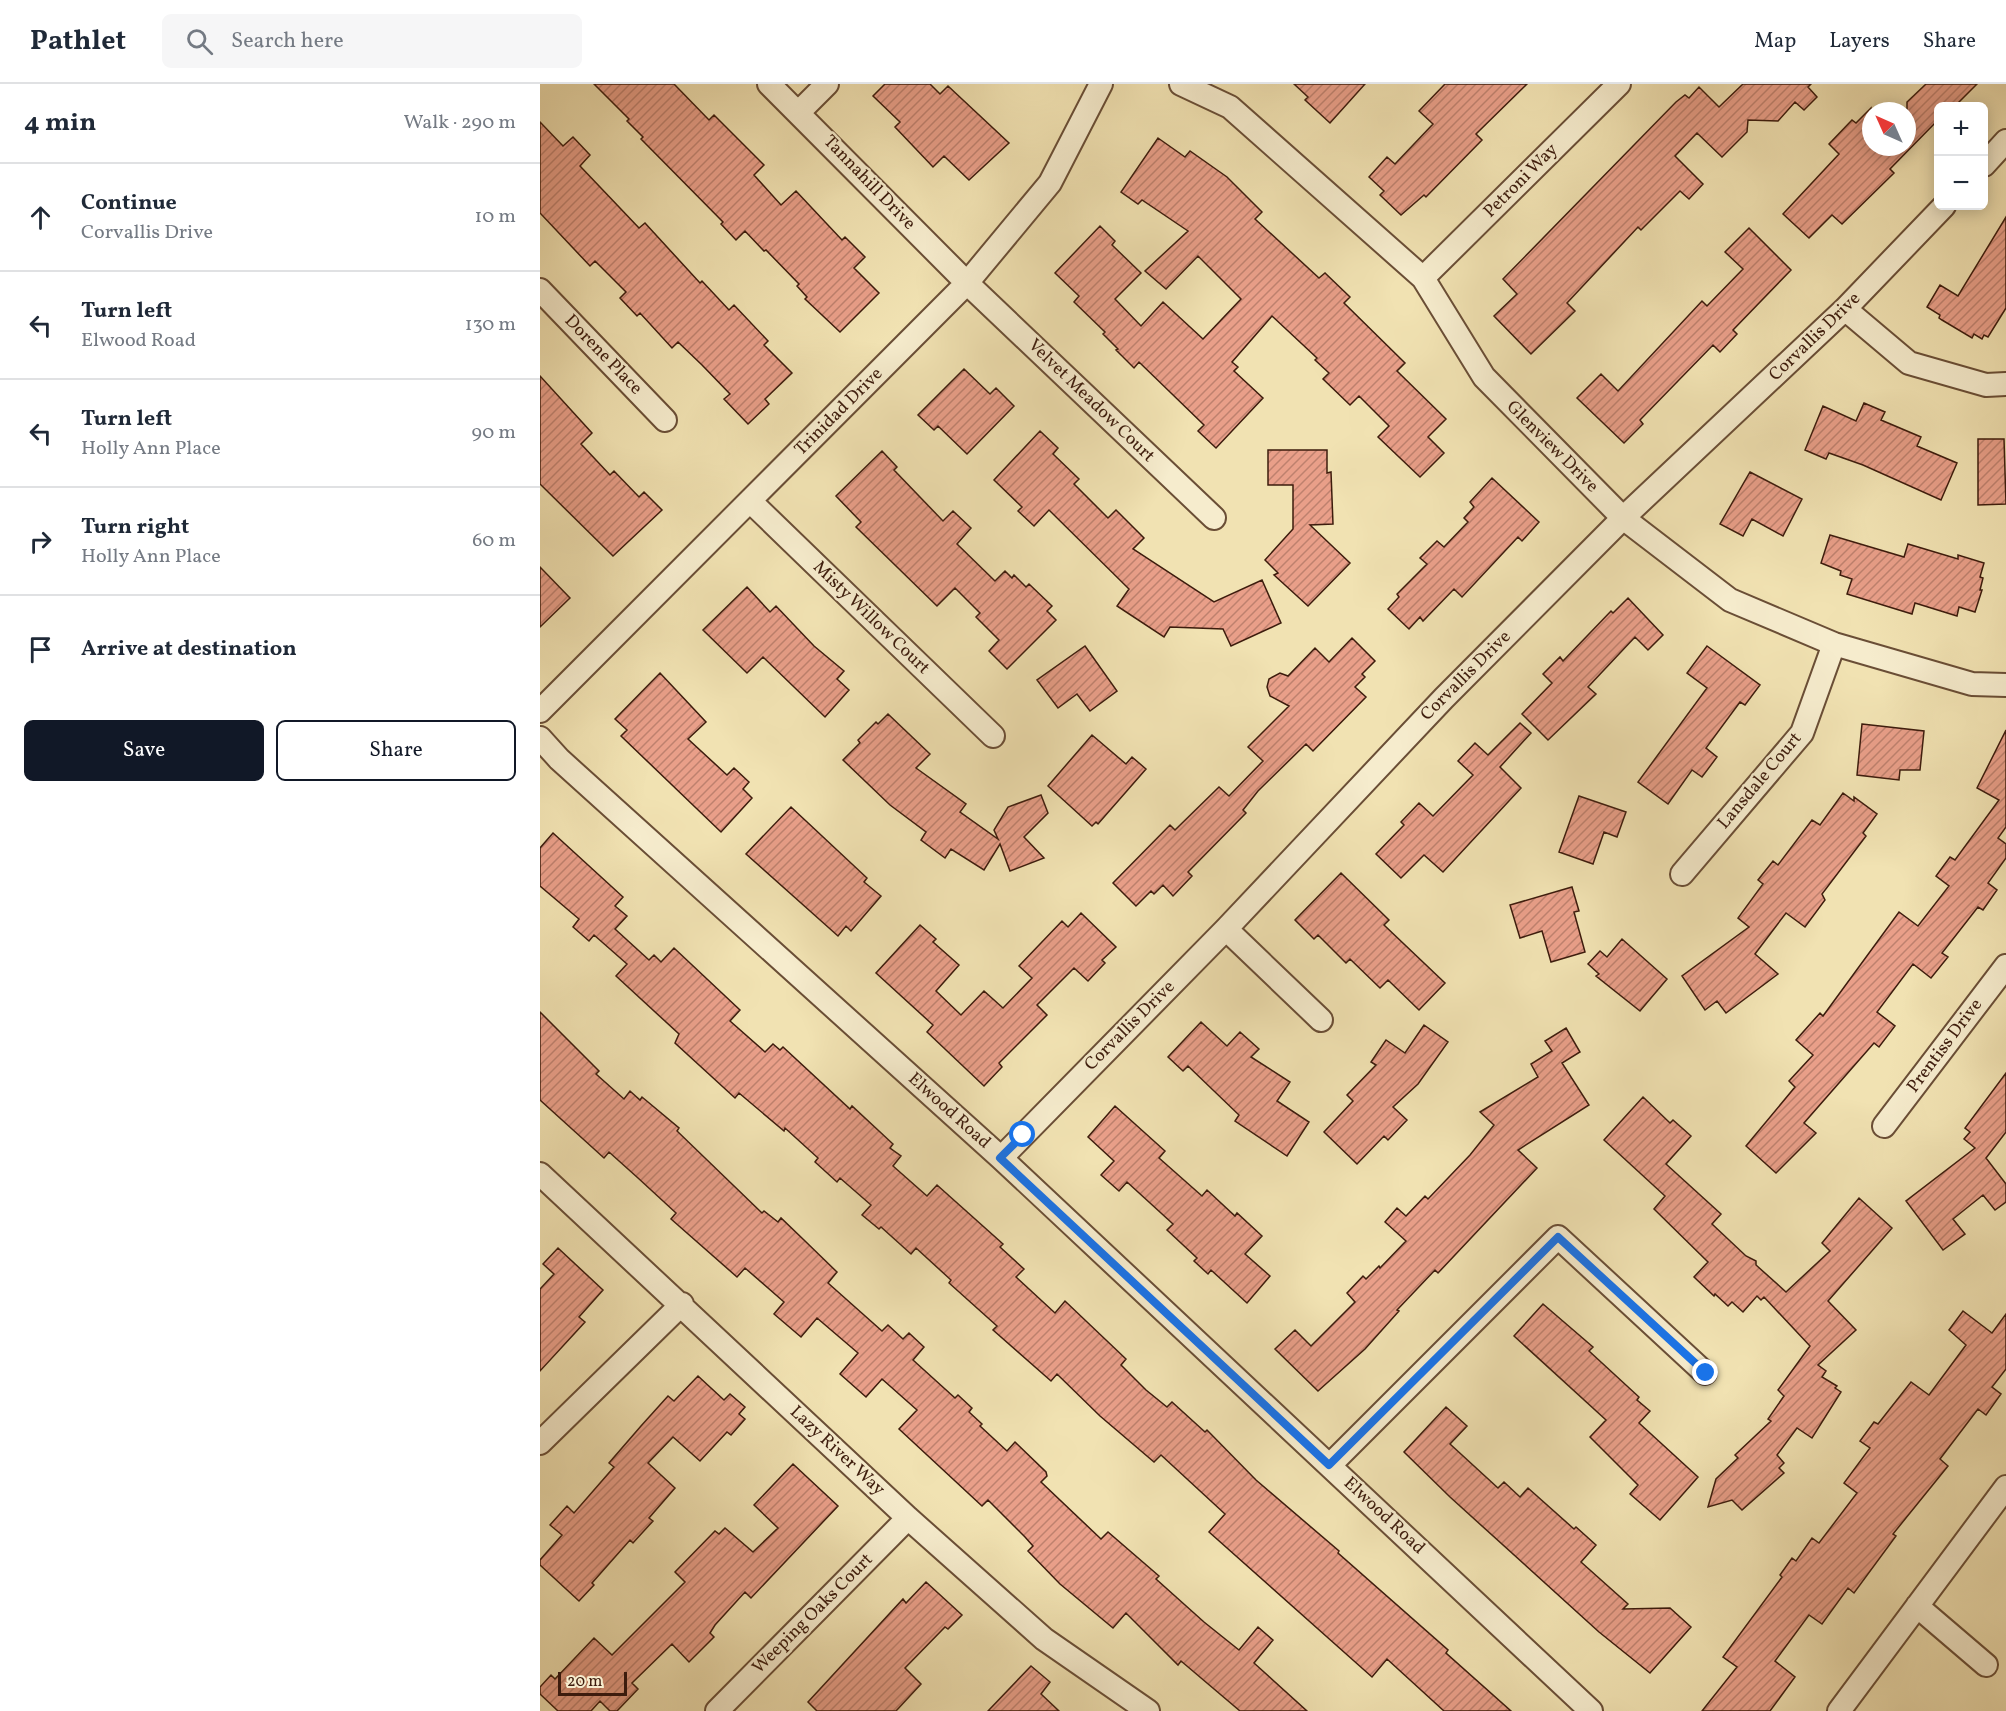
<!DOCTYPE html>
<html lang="en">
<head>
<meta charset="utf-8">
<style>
  :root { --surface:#fff; --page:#f6f6f7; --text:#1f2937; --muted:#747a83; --line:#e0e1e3; --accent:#111827 }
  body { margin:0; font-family:Vollkorn,serif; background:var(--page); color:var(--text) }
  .controls { position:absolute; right:18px; top:18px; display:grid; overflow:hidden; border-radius:9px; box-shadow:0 3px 15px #0003 }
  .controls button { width:54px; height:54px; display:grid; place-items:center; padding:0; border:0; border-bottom:2px solid var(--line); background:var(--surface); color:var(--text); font:30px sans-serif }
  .compass { position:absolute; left:1322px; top:18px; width:54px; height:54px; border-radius:50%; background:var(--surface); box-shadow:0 3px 15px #0003; rotate:315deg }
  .scale { position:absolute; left:18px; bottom:15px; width:69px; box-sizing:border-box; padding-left:6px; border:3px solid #3d1c0d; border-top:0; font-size:16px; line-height:21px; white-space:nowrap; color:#3d1c0d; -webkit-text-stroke:4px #f6eccd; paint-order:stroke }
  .stop { position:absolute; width:18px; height:18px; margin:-14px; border:4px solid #1a73e8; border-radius:50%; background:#fff }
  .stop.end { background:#1a73e8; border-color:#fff; box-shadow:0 2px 6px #0008 }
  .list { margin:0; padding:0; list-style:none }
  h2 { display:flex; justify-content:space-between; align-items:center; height:78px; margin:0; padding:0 24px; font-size:26px }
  h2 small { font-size:20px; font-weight:400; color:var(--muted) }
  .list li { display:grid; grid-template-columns:39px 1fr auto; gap:18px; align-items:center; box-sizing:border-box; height:108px; padding:0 24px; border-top:2px solid var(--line) }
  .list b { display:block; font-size:22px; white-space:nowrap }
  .list p { margin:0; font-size:20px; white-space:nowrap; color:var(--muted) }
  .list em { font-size:20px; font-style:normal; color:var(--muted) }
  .actions { display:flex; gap:12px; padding:18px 24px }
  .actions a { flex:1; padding:14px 0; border:2px solid var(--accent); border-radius:9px; text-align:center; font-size:21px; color:var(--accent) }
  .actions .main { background:var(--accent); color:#fff }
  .icon { flex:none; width:33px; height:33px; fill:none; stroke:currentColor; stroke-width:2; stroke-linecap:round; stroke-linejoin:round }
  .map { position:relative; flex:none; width:1466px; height:1627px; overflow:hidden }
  header { display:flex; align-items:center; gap:36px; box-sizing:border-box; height:84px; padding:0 30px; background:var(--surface); border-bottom:2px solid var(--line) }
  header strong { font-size:28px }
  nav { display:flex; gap:33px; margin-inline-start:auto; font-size:21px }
  .search { width:420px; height:54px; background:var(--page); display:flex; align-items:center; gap:15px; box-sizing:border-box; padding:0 21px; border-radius:9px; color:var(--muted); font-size:22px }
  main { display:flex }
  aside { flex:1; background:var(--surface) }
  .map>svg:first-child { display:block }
</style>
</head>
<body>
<header>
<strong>Pathlet</strong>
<div class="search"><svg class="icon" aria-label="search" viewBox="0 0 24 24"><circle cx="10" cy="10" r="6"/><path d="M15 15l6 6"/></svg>Search here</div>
<nav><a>Map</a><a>Layers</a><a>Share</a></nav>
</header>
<main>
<aside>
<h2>4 min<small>Walk · 290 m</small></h2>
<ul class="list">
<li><svg class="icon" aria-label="ahead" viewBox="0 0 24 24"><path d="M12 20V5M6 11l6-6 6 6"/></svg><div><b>Continue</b><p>Corvallis Drive</p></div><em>10 m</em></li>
<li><svg class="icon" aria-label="left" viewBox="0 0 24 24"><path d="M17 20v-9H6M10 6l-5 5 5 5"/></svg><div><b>Turn left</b><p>Elwood Road</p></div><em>130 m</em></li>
<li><svg class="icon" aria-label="left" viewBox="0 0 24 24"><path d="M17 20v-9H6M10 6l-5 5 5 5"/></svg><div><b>Turn left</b><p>Holly Ann Place</p></div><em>90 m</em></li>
<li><svg class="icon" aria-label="right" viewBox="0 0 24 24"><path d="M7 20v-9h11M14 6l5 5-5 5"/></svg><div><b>Turn right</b><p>Holly Ann Place</p></div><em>60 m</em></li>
<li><svg class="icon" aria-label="arrive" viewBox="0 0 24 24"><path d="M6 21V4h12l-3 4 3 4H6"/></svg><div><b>Arrive at destination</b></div></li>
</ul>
<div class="actions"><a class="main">Save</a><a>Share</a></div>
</aside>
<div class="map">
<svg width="1466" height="1627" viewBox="0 0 1466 1627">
  <defs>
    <pattern id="building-hatch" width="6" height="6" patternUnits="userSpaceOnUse" patternTransform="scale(1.5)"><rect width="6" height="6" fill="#e99f89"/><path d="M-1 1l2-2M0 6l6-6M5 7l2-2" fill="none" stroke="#be816e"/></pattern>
  </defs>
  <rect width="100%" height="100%" fill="#f1e2b2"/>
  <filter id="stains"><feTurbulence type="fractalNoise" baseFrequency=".00333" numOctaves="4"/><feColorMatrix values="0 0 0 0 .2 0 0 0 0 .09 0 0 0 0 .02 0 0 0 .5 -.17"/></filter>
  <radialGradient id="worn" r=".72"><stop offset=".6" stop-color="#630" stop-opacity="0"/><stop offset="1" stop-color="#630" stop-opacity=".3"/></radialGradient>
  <path fill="url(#building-hatch)" stroke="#3d1c0d" stroke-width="1.5" d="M54 0H134L169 36 174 31 224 81 214 91 241 121 256 107 302 156 305 153 325 173 314 184 339 209 300 248 265 215 267 213 257 202 259 200 226 166 224 167 205 147 196 156 181 140 183 138 101 55 103 53 87 37 89 35Z
    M345 0H390L400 10 408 2 469 59 429 96 404 72 393 83 355 43 360 38 333 12Z
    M754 0H825L790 39 765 16 768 13Z
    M905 0H987L936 50 942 56 886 113 884 111 861 131 840 111 844 107 829 93 847 73 855 80 893 40 879 27Z
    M1203 0H1271L1268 3 1277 13 1264 26 1255 18 1238 37 1208 36 1207 48 1182 73 1157 49 1135 72 1163 100 1149 115 1140 107 1101 146 1098 143 1027 219 1035 227 991 270 954 232 977 210 963 195 1136 18 1145 11 1149 14 1159 3 1179 23Z
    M1386 0H1437L1415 22H1398V36L1350 85 1354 89 1302 140 1292 131 1269 154 1243 130 1299 70 1289 60 1312 36 1316 39 1331 24V63H1367V18Z
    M0 38 23 62 33 53 50 71 40 82 99 144 105 139 160 199 162 197 189 226 194 221 228 257 224 261 252 289 225 315 229 320 208 340 184 315 190 310 162 281 138 258 132 264 100 229 97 232 80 214 86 208 55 177 50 182 0 129Z
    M618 54 645 73 650 67 687 93 722 128 715 135 779 194 785 189 810 213 804 219 865 279 857 287 906 335 888 353 904 369 880 393 838 353 849 342 819 312 810 321 783 295 789 289 775 276 777 274 732 232 692 278 698 283 694 287 723 314 676 364 658 347 664 341 599 278 594 284 576 266 578 265 563 250 565 248 534 218 539 212 515 189 560 142 575 157 572 161 601 189 575 215 601 242 623 218 663 255 701 215 658 172 626 205 605 187 648 147 602 116 598 120 581 108Z
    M1466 133V224L1448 253 1444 251 1442 255 1434 250 1432 254 1402 236 1399 234 1400 231 1387 223 1400 201 1418 212Z
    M1209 144 1251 186 1193 246 1197 250 1180 268 1173 261 1100 336 1103 340 1084 359 1037 314 1061 290 1078 307 1162 217 1167 222 1203 185 1185 168Z
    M424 285 450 310 456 304 474 322 427 370 398 342 394 346 378 331Z
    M0 292 52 349 41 360 70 391 74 387 99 413 104 408 122 426 73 472 0 400Z
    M1324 319 1345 328 1341 336 1381 353 1377 362 1417 379 1401 416 1323 381 1289 369 1286 375 1265 366 1283 322 1316 337Z
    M500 347 518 364 513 370 539 395 534 400 568 434 576 426 604 454 593 465 674 518 722 496 741 539 691 562 683 545 630 543 624 553 577 522 589 505 509 426 494 442 478 427 482 423 454 396Z
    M1438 355H1464L1466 420 1438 421Z
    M728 366H787V389L791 388 793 440 770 441 810 479 768 522 734 491 738 489 725 476 753 445V401H728Z
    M342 367 357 383 354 386 403 437 413 427 431 444 417 460 455 497 465 487 472 494 474 491 486 503 489 500 512 522 507 527 516 536 467 585 449 567 459 556 436 533 440 529 415 504 397 522 316 443 321 438 296 412Z
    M1210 388 1262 415 1243 452 1212 435 1203 452 1180 440Z
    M952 394 999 438 982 457 978 453 922 513 914 505 883 537 880 533 869 545 848 525 859 513 857 510 887 480 880 474 897 457 904 463 928 438 924 434 934 423 930 418Z
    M1290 451 1364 473 1368 460 1418 475V471L1444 479 1440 493 1443 494 1440 506H1442L1435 528 1419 523 1417 532 1375 519 1372 530 1307 510 1312 495 1300 491 1301 487 1281 479Z
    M0 483 30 514 0 543Z
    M207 503 230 528 236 522 274 562 304 587 297 595 309 606 285 633 223 573 207 589 163 546Z
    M1088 514 1123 551 1108 566 1095 553 1048 603 1056 610 1008 656 982 630 1012 599 1003 590 1020 573 1023 577 1071 527 1073 529Z
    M812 554 835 577 822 590 825 593 815 603 826 613 773 667 766 660 718 707 703 726 706 729 648 788 652 792 633 812 623 801 614 810 611 807 596 822 573 799 630 741 635 746 679 703 689 712 723 677 708 663 749 622 730 612 727 603 729 595 740 589 748 592 775 564 789 578Z
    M545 562 577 607 550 627 537 610 518 624 497 596Z
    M1167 562 1220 601 1205 621 1200 618 1166 664 1177 673 1162 693 1152 686 1128 720 1098 698 1167 604 1147 589Z
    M120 589 166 638 148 655 187 691 194 684 209 698 203 705 212 714 181 748 81 652 87 646 75 635Z
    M348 630 390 670 376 684 426 720 420 728 458 755 454 746 468 723 501 711 508 729 484 753 504 774 470 787 460 760 444 786 411 765 405 774 381 756 386 748 350 721 303 676 320 659 318 656 336 638 338 640Z
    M980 639 991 649 960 683 981 704 903 788 884 771 861 794 836 770 864 741 861 738 879 719 893 732 933 691 918 677 935 659 948 671Z
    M1322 640 1384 647 1380 686H1360L1359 696 1317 691Z
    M1466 646V743L1458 754 1466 760V774L1448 799 1457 806 1443 826 1438 823 1402 869 1408 873 1391 894 1373 880 1337 928 1355 942 1339 963 1334 959 1264 1039 1276 1049 1236 1089 1206 1062 1255 1003 1249 997 1273 971 1256 956 1280 929 1283 932 1359 828 1378 842 1409 802 1396 792 1410 773 1415 776 1459 716 1437 704Z
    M552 651 586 680 592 673 606 685 558 740 556 738 552 742 508 702Z
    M1303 709 1314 717V713L1337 730 1323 749 1326 752 1282 810 1285 816 1265 843 1246 829 1215 870 1238 890 1186 929 1177 917 1165 926 1142 892 1209 843 1198 834 1223 800 1218 796 1233 777 1238 781 1272 736 1280 741Z
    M1039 712 1086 728 1077 753 1064 748 1053 780 1019 768Z
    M251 723 327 794 324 798 341 812 311 847 306 842 298 852 206 770Z
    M13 749 83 813 75 822 87 832 75 845 109 876 114 871 121 878 134 864 200 926 190 937 225 968 233 960 240 966 243 963 310 1025 312 1022 353 1060 350 1064 361 1072 353 1082 387 1112 397 1101 463 1160 460 1163 484 1185 476 1193 515 1229 525 1217 586 1275 581 1281 606 1306 627 1323 632 1318 665 1348 667 1346 716 1396 799 1467 798 1469 908 1566 906 1569 971 1627H904L847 1575 832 1593 669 1448 685 1430 621 1371 614 1378 560 1332 517 1290 511 1297 453 1246 457 1242 409 1199 411 1196 376 1164 371 1170 341 1143 339 1145 322 1131 331 1121 300 1094 297 1098 275 1078 278 1074 245 1044 244 1047 199 1009 195 1014 135 959 139 950 76 892 87 880 54 851 49 857 33 843 39 835 0 802V764Z
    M801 789 849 836 844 841 905 899 879 926 848 896 840 904 810 875 806 879 778 851 774 855 755 836Z
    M1032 803 1039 827 1034 828 1045 868 1011 878 1002 847 980 854 970 821Z
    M541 829 576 863 562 876 565 879 548 897 534 884 497 921 507 931 459 979 462 983 444 1002 387 948 393 941 336 889 380 841 396 855 393 858 419 881 396 907 421 931 444 907 463 924 492 894 479 882 522 837 528 843Z
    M1082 855 1127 895 1100 927 1056 892 1059 890 1048 880 1060 867 1067 873Z
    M0 928 59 987 56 990 84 1015 90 1007 100 1016 102 1013 139 1044 137 1047 222 1129 224 1127 238 1138 241 1134 264 1156 297 1188 288 1199 342 1247 348 1241 363 1255 369 1249 384 1263 373 1276 415 1314 418 1311 432 1324 429 1328 442 1340 440 1342 467 1367 475 1358 506 1388 507 1392 501 1398 561 1455 568 1448 619 1492 616 1495 664 1538 699 1566 718 1543 733 1556 714 1579 767 1627H700L641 1577 638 1581 586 1529 573 1544 520 1500 488 1467 493 1462 485 1453 448 1416 442 1422 359 1345 377 1326 342 1295 326 1313 300 1290 318 1269 277 1234 261 1253 234 1230 244 1218 205 1184 197 1193 131 1135 136 1129 98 1094 69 1068 64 1074 0 1016Z
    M661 938 687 962 700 948 719 965 711 973 750 998 737 1017 769 1038 747 1072 695 1037 699 1031 648 982 643 987 628 973Z
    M884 941 908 958 878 1000 853 1023 867 1036 848 1056 844 1052 817 1080 784 1048 813 1017 807 1011 836 981 831 978 846 956 865 969Z
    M1026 944 1040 968 1022 979 1049 1021 978 1066 997 1084 898 1189 895 1186 857 1226 859 1227 825 1265 778 1307 735 1265 755 1246 771 1262 815 1218 807 1209 823 1192 826 1195 839 1182 840 1184 866 1157 845 1138 857 1124 866 1132 885 1112 888 1115 930 1071 954 1041 940 1028 998 993 991 980 1012 967 1005 957Z
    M1466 989V1048L1446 1074 1466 1100V1118L1455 1126 1443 1111 1413 1135 1425 1150 1403 1166 1366 1117 1435 1064 1424 1055 1430 1048 1425 1044Z
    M1103 1013 1130 1039 1133 1036 1151 1052 1126 1080 1181 1130 1172 1140 1206 1172 1216 1177V1181L1246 1208 1290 1167 1282 1159 1319 1114 1352 1144 1288 1217 1316 1246 1278 1281 1286 1287 1282 1293 1297 1302 1295 1304 1301 1308 1272 1354 1257 1344 1237 1371 1244 1379 1239 1384 1244 1389 1202 1426 1192 1416 1168 1423 1176 1395 1198 1374 1195 1371 1231 1337 1228 1335 1244 1312 1238 1306 1270 1262 1224 1213 1221 1216 1217 1212 1203 1228 1192 1218 1188 1222 1175 1210 1174 1212 1154 1193 1168 1178 1114 1125 1125 1112 1064 1056Z
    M575 1022 625 1067 619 1074 662 1112 667 1106 695 1132 697 1129 722 1152 705 1170 730 1192 707 1219 671 1186 668 1190 654 1177 657 1174 627 1146 633 1140 587 1098 579 1107 561 1091 574 1077 548 1053Z
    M18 1164 63 1206 39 1233 45 1238 0 1287V1205L14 1190 3 1180Z
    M1003 1220 1053 1263 1049 1267 1099 1313 1097 1316 1110 1327 1099 1339 1158 1393 1120 1436 1090 1410 1098 1401 1050 1353 1066 1336 974 1252Z
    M1423 1227 1452 1249 1466 1230V1285L1452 1303 1461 1310 1446 1331 1438 1325 1400 1375 1408 1382 1353 1450 1356 1452 1314 1509 1308 1504 1282 1540 1269 1531 1235 1577 1255 1593 1230 1627H1162L1197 1583 1183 1573 1242 1493 1240 1491 1252 1474 1256 1477 1272 1454 1279 1459 1317 1409 1304 1399 1330 1364 1320 1357 1334 1338 1338 1340 1371 1298 1389 1311 1426 1261 1409 1246Z
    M158 1292 184 1316 190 1310 205 1323 199 1330 205 1335 191 1351 187 1348 160 1377 133 1353 108 1379 135 1404 109 1434 113 1437 93 1459 90 1456 52 1499 54 1501 39 1517 0 1481V1476L22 1451 10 1441 27 1422 34 1429 74 1383 69 1379 101 1342 128 1312 134 1317Z
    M906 1323 927 1342 910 1360 958 1404 964 1398 980 1413 988 1404 1034 1445 1036 1443 1056 1461 1041 1478 1088 1520 1083 1525 1130 1524 1151 1543 1110 1589 1059 1548 910 1413 864 1368Z
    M253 1380 298 1422 211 1514 205 1508 175 1541 170 1549 174 1553 149 1578 132 1560 92 1599 98 1605 77 1627H70L60 1617 51 1627H18L0 1610V1603L11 1591 15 1595 54 1554 72 1571 145 1498 135 1488 175 1447 179 1450 185 1444 213 1468 238 1444 214 1421Z
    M386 1498 422 1531 408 1545 405 1543 365 1584 381 1600 356 1627H277L268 1618 363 1515 366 1519Z
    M491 1582 510 1598 501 1610 519 1627H448Z"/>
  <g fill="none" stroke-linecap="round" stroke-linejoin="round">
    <defs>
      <path id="minor" d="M229 0 427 199 674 434
        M641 0 690 23 883 194 944 293 1083 434 1190 516 1294 560 1432 600 1466 601
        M259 28 287 0
        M1444 81 1466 57
        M883 194 1079 0
        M0 206 125 336
        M1305 225 1369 279 1446 301 1466 300
        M210 417 453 652
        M0 627 427 199 510 99 561 0
        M0 654 19 675 461 1074 1051 1627
        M1142 790 1262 649 1294 560
        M686 845 781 936
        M1344 1042 1466 882
        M461 1074 686 845 904 614 1083 434 1305 225 1404 122
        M0 1090 368 1434 504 1555 608 1627
        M0 1359 142 1220
        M790 1381 1018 1153 1165 1289
        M1377 1522 1446 1581
        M177 1627 368 1434
        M1299 1627 1466 1403"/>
    </defs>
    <use href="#minor" stroke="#6a4e36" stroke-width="26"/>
    <use href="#minor" stroke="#f6eccd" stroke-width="22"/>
  </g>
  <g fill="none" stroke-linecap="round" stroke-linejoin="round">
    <path stroke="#1a73e8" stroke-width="8" d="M483 1051 460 1074 789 1381 1018 1153 1166 1289"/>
  </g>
  <g text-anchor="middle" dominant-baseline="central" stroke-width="5" stroke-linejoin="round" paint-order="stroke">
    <g font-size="18" fill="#3d1c0d" stroke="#f6eccd">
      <text transform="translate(981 97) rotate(-45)">Petroni Way</text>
      <text transform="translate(329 99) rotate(46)">Tannahill Drive</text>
      <text transform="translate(1275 253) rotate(-44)">Corvallis Drive</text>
      <text transform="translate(63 271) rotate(46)">Dorene Place</text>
      <text transform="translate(551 317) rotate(44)">Velvet Meadow Court</text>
      <text transform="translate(299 328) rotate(-45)">Trinidad Drive</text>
      <text transform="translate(1012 363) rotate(45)">Glenview Drive</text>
      <text transform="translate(331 534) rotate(44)">Misty Willow Court</text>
      <text transform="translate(926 592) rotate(-45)">Corvallis Drive</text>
      <text transform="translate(1220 697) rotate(-50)">Lansdale Court</text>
      <text transform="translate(590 942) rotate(-45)">Corvallis Drive</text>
      <text transform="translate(1405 962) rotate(-53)">Prentiss Drive</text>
      <text transform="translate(409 1027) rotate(42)">Elwood Road</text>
      <text transform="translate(297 1367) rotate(43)">Lazy River Way</text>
      <text transform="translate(844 1432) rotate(43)">Elwood Road</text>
      <text transform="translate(273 1530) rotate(-45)">Weeping Oaks Court</text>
    </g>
  </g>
  <rect width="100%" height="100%" filter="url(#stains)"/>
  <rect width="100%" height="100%" fill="url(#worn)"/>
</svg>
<div class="controls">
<button>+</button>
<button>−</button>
</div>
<svg class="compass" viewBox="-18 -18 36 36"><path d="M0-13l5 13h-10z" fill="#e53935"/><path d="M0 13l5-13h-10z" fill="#747a83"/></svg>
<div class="scale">20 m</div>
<div class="stop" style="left:483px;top:1051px"></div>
<div class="stop end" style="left:1166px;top:1289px"></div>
</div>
</main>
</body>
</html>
